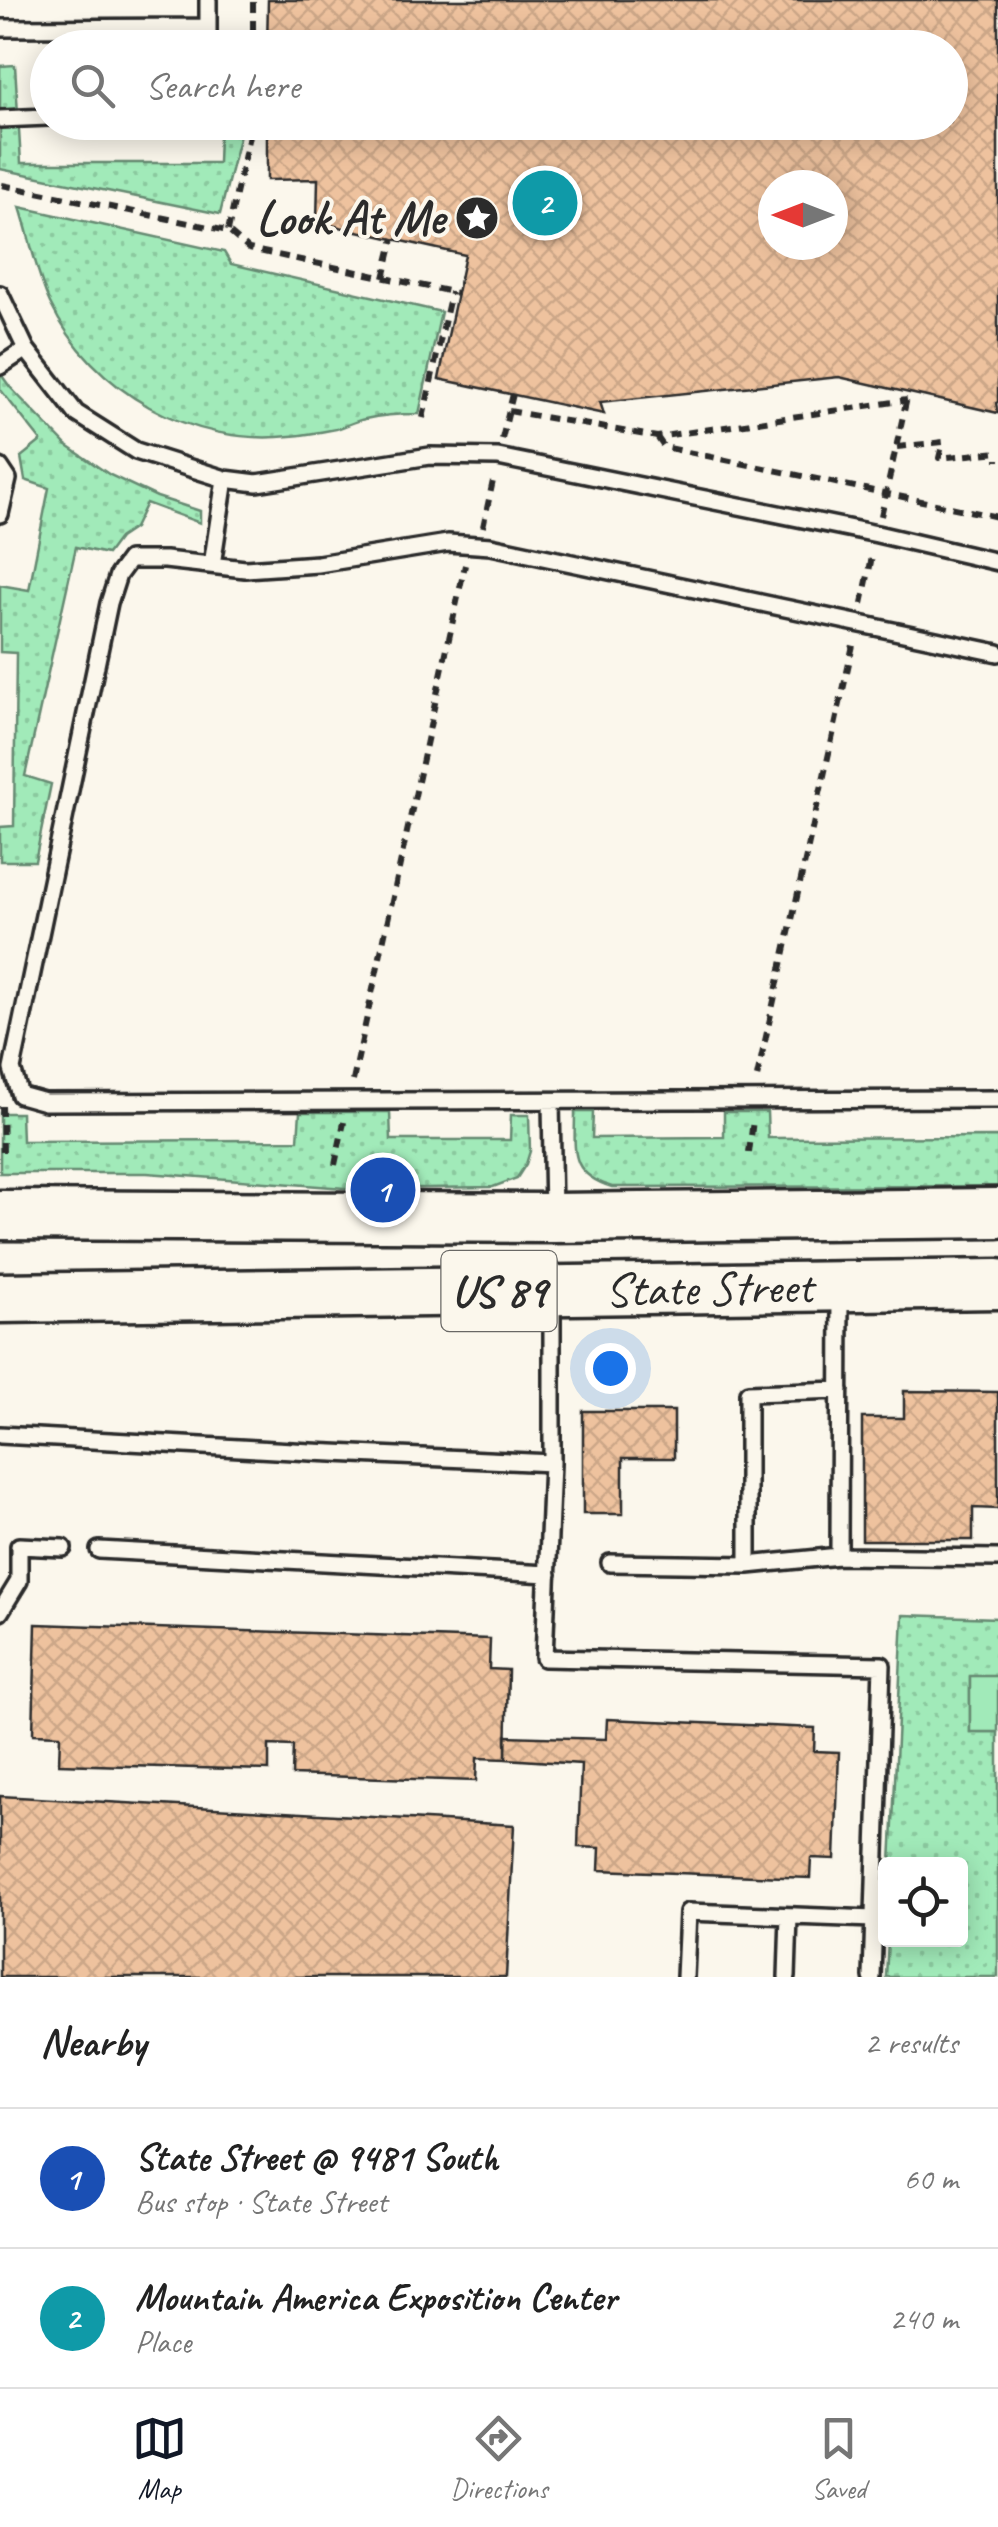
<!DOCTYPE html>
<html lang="en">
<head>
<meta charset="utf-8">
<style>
  :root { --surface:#fff; --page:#f2f2f2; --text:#222; --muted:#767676; --line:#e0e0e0; --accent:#111827 }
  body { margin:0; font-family:Caveat,sans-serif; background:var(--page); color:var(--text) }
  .controls { position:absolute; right:30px; bottom:30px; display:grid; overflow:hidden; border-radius:10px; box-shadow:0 5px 25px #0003 }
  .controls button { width:90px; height:90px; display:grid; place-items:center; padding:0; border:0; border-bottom:2px solid var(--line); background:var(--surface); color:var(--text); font:50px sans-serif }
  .compass { position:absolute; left:758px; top:170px; width:90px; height:90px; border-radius:50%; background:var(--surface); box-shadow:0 5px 25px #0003; rotate:270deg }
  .you { position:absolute; left:610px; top:1368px; width:35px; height:35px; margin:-25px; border:8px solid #fff; border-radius:50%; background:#1a73e8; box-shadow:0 0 0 15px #1a73e833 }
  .badge { display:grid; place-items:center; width:65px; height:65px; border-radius:50%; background:var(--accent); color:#fff; font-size:32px; font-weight:700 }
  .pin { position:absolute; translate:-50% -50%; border:5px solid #fff; box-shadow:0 2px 10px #0006 }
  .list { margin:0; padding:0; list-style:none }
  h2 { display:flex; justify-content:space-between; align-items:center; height:130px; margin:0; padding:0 40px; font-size:42px }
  h2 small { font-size:32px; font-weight:400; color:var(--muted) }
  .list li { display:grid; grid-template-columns:65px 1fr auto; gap:30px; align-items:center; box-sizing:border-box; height:140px; padding:0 40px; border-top:2px solid var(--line) }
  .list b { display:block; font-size:38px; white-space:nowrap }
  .list p { margin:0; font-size:32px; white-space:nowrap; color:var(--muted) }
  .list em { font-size:32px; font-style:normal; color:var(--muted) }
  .icon { flex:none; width:55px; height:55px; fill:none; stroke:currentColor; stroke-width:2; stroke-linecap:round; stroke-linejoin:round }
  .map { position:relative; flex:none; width:998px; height:1977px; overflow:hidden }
  .search { position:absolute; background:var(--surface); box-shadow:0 5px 25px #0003; left:30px; right:30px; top:30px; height:110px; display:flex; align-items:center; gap:25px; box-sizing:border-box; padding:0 35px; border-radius:55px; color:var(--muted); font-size:38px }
  .sheet { height:410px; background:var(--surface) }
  nav { display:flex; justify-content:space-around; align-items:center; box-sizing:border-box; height:140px; border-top:2px solid var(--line); background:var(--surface); font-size:28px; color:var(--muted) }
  nav a { display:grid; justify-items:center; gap:5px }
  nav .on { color:var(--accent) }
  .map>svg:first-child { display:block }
</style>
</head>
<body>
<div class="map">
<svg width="998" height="1977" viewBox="0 0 998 1977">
  <defs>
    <pattern id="grass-dots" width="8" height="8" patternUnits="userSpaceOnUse" patternTransform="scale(2.5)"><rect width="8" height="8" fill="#a1eab9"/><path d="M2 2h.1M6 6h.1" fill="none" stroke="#8bc99f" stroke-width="1.8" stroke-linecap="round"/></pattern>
    <pattern id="building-cross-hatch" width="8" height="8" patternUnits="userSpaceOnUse" patternTransform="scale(2.5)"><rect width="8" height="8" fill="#eec29e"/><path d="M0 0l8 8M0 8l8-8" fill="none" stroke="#cca788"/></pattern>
  </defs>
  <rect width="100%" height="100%" fill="#fbf7ec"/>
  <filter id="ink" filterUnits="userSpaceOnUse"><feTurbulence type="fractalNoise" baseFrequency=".01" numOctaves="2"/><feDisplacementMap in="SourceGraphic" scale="20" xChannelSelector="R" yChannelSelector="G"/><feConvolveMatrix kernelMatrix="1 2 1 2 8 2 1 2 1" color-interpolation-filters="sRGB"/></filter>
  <g filter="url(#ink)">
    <path fill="url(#grass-dots)" stroke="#668a72" stroke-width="2.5" d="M15 65 21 163H218L219 135 240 134 220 214 0 169V66Z
      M20 207 224 252 231 264 441 312 419 414C401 414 382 415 365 419 355 421 346 426 336 429 321 432 305 435 290 436 192 447 93 392 50 303 36 273 30 238 20 207Z
      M0 373 10 387 66 445 110 475 157 497 200 511V523L146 503 134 528 119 538 107 554 76 547 25 776 51 784 35 861H0V827L14 826 16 653 0 652V585L29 590 49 488 25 480 21 457 41 441 0 389Z
      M300 1112H390L391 1140H510L511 1115H529L530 1151 526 1164 517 1178 493 1187 358 1189 147 1173H0V1113H21L22 1141 298 1140Z
      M575 1112H593L592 1138 724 1137V1112H767L768 1138 998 1137V1186L612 1187C568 1173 575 1151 575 1112Z
      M903 1615 998 1618V1676L970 1677V1732H998V1977H886L888 1940H960V1864H891Z"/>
    <path fill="#a1eab9" stroke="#668a72" stroke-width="2.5" d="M970 1676H998V1732H970Z"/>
    <path fill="url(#building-cross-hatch)" stroke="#2b2b2b" stroke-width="2.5" fill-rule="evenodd" d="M268 0H998V402L996 403 998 413 839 377 600 402 604 414 439 379 465 255 317 222 318 179 267 180V122H950V48H267ZM773 185H833V245H773Z
      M904 1391 998 1392V1509L973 1508V1540H862V1418H904Z
      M583 1411H674V1458H623V1514H583Z
      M36 1624 490 1639 489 1669 508 1670 506 1759 477 1758 476 1781 292 1775 293 1746 269 1745V1770L59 1764 60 1735 33 1734Z
      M607 1719 815 1728 814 1751 839 1752 835 1859 811 1858 810 1878 599 1870 600 1848 578 1847 581 1764 506 1759V1736L606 1739Z
      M0 1796 514 1825 506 1977H0Z"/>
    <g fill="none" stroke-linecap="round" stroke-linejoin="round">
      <defs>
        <path id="lane" d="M208 0V48
          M0 28 208 27
          M0 119 48 117
          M0 294 26 349 76 413 136 451 225 479 257 483 430 456 498 457 877 534 998 562
          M0 366 26 349
          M0 467 8 479 0 514
          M212 565 225 479
          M998 653 491 546 448 543 318 564 245 569 165 560H129L118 575 109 603 12 1069 20 1095 45 1102 998 1099
          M551 1102 553 1213
          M840 1289 839 1556 998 1558
          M0 1435 311 1452 552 1463V1294
          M552 1463 544 1658 882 1665 872 1977
          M99 1550 548 1574
          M610 1563 748 1565 839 1556
          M748 1565V1393L840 1390
          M0 1612 19 1581V1546L63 1548
          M685 1977 688 1912 874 1919
          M787 1977 789 1916"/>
        <path id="primary" d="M0 1215 553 1218 998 1213
          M0 1298 998 1284"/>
      </defs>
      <use href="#lane" stroke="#2b2b2b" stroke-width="22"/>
      <use href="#primary" stroke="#2b2b2b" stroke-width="55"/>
      <path stroke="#2b2b2b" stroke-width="6" stroke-dasharray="10 8" stroke-linecap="butt" d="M253 48V0
        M2 185 228 231 249 249 457 293
        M228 231 252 122
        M384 278 394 238
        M509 411 657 437 907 400
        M423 418 451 292
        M657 437 664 447 998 517
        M502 439 513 394
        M897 447 943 442 939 458 998 452
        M998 459V461
        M881 516 908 393
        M483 527 494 476
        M862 604 873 552
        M757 1077 853 645
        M353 1081 465 565
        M2 1106 3 1154
        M749 1153 753 1120
        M335 1165 344 1122"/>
      <use href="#lane" stroke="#fbf7ec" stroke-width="15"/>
      <use href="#primary" stroke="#fbf7ec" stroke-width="48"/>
    </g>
  </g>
  <defs>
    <symbol id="sight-disc" viewBox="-11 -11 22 22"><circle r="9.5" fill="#2b2b2b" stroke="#fbf7ec"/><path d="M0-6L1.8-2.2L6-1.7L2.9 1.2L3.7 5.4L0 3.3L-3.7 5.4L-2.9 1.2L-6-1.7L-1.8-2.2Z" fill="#fff"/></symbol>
  </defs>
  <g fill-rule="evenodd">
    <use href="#sight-disc" x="452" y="193" width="50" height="50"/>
  </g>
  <g text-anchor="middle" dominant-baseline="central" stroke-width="8" stroke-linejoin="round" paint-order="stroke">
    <rect fill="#fbf7ec" stroke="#696865" stroke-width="2.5" x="441.5" y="1251" width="115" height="80" rx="8"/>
    <g font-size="45" font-weight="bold" fill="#2b2b2b">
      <text x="499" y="1291">US 89</text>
    </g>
    <g font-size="48" font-weight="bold" fill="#2b2b2b" stroke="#fbf7ec" text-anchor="end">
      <text x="444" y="218">Look At Me</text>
    </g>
    <g font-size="48" fill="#2b2b2b" stroke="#fbf7ec">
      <text transform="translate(709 1288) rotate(-1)">State Street</text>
    </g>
  </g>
</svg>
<div class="controls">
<button><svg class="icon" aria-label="locate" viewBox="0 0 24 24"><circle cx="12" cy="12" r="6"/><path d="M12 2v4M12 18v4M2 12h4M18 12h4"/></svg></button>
</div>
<svg class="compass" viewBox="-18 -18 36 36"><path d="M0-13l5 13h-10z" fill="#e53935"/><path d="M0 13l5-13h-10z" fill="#767676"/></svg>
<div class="you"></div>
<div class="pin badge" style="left:383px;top:1190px;background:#1a4fb4">1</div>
<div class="pin badge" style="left:545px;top:203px;background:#0f9aa8">2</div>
<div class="search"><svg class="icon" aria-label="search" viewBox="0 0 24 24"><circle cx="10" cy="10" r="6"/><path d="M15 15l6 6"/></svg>Search here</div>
</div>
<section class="sheet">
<h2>Nearby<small>2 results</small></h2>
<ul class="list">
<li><span class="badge" style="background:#1a4fb4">1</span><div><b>State Street @ 9481 South</b><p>Bus stop · State Street</p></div><em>60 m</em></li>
<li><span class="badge" style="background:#0f9aa8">2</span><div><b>Mountain America Exposition Center</b><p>Place</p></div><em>240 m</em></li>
</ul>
</section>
<nav>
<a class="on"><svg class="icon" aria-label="map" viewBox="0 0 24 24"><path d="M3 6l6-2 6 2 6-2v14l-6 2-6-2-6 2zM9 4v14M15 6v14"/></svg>Map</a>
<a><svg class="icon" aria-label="directions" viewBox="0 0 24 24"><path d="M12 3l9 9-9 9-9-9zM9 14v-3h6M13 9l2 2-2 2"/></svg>Directions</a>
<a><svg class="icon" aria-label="saved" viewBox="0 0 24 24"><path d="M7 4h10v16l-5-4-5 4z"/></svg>Saved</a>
</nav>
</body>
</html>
